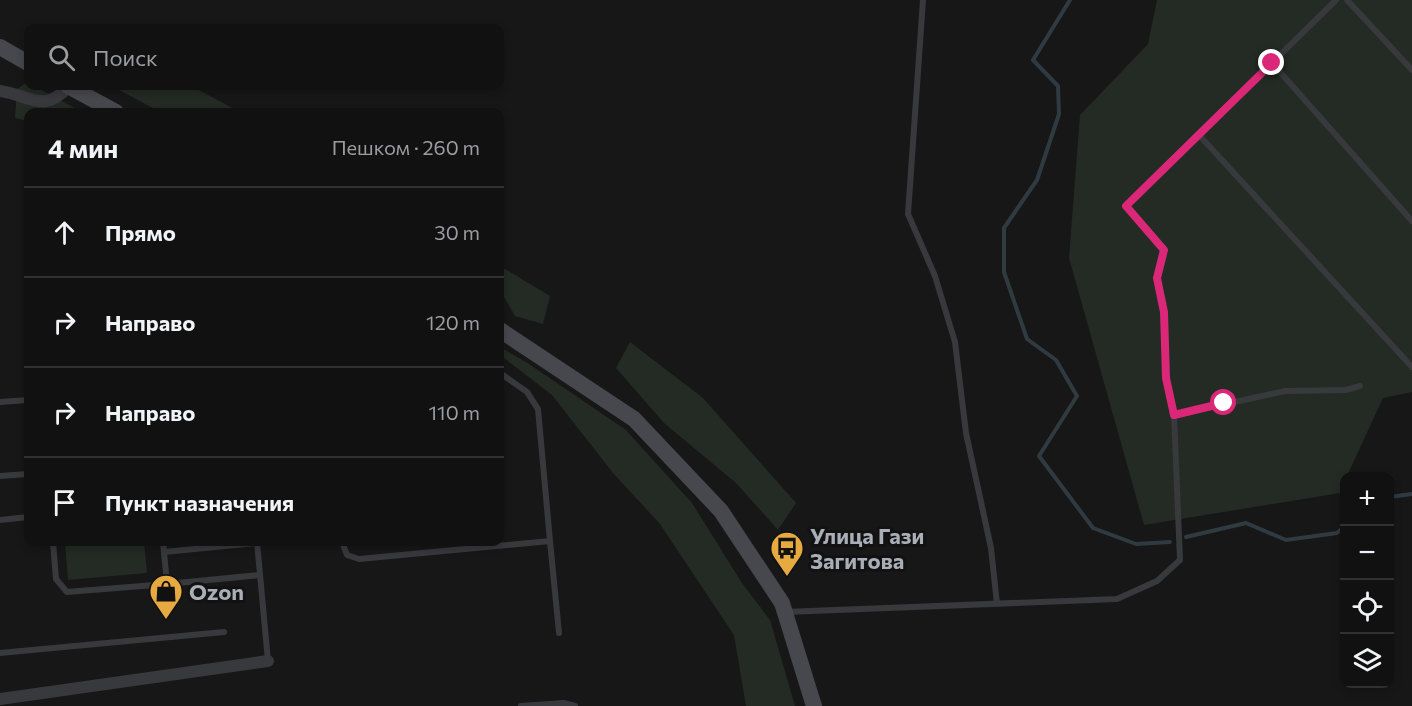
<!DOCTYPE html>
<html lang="ru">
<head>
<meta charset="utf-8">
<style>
  :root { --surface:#111112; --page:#1e1f20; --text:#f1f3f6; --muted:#9c9d9f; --line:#303132 }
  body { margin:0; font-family:Commissioner,sans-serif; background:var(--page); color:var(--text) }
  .controls { position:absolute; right:18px; bottom:18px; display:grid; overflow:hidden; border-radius:12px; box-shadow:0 3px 9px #0003 }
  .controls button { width:54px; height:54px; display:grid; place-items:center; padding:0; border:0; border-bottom:2px solid var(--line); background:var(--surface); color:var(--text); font:30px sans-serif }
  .stop { position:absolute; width:18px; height:18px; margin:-14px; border:4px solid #db2777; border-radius:50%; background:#fff }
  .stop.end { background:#db2777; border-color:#fff; box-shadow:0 2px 6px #0008 }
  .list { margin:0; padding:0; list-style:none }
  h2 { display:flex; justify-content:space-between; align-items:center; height:78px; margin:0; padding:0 24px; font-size:26px }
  h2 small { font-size:20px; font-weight:400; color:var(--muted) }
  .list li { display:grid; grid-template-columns:39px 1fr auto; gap:18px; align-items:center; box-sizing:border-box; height:90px; padding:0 24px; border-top:2px solid var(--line) }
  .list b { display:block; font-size:22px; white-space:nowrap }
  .list em { font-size:20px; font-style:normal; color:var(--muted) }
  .icon { flex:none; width:33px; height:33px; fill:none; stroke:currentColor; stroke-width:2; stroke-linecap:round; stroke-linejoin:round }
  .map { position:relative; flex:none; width:1412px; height:706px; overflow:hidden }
  .search { position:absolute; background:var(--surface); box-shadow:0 3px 9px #0003; left:24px; top:24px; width:480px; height:66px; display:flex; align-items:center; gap:15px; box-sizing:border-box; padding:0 21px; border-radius:12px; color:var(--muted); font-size:22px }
  .panel { position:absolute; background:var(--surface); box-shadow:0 3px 9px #0003; left:24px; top:108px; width:480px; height:438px; border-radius:12px }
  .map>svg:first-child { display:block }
</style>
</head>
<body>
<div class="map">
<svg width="1412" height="706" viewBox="0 0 1412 706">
  <rect width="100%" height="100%" fill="#171718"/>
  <path fill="#232b24" d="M1157 0H1412V392L1383 398 1347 476H1344L1340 493 1144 525 1069 258 1080 115 1148 44Z
    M28 82V86H34L82 112H28V121L15 118 17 89Z
    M112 86H191L240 112H160Z
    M500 266 550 296 543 324 515 316 500 290Z
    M630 342 703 398 796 503 778 530 736 483 664 423 616 368Z
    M500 347 529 364 626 430 692 503 742 583 770 620 795 706H746L734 635 660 524 613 473 552 395 500 355Z
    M65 542H144L147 573 68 580Z"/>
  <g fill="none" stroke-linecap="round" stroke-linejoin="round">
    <path stroke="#303a41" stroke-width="4" d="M1070 0 1033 60 1058 86 1059 114 1037 180 1004 228V272L1027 339 1056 360 1077 396 1039 456 1093 528 1136 544 1170 542
      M1390 497 1412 494
      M1186 537 1246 523 1286 540 1337 533 1344 527"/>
    <path stroke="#38393d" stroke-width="6" d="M923 0 908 214 935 276 955 342 966 433 991 548 997 604
      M1347 0 1412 70
      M1272 63 1412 221
      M1199 135 1412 367
      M0 402 28 400
      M1174 415 1166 378 1164 312 1157 278 1164 250 1126 206 1336 0
      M0 476 28 474
      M0 520 28 517
      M550 541 559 633
      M53 542 56 579 67 592 167 584
      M163 542 164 552 257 543
      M257 542 268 661
      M342 542 347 555 359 559 550 541 538 409 527 392 500 373
      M164 552 167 584 260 575
      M785 612 1117 599 1157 581 1180 560 1174 415 1285 391 1346 390 1360 386
      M0 653 224 632
      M521 706 564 703 575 706"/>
    <path stroke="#38393d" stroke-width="12" d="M0 91C32 96 44 114 69 86
      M0 699 268 661"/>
    <path stroke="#46484d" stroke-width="16" d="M0 47 28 63
      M68 86 116 112
      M500 330 634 419 721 511 782 603 814 706"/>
  </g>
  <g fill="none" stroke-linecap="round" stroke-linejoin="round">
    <path stroke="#db2777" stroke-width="8" d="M1224 403 1174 415 1166 378 1164 312 1157 278 1164 250 1126 206 1272 63"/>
  </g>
  <defs>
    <symbol id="bus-pin" viewBox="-11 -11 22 30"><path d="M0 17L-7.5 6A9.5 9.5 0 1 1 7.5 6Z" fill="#e6aa41" stroke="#121213"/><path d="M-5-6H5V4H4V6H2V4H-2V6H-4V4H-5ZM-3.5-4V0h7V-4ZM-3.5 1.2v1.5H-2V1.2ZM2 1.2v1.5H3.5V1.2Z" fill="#111"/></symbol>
    <symbol id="shop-pin" viewBox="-11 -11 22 30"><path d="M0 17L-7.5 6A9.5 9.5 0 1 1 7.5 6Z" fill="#e6aa41" stroke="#121213"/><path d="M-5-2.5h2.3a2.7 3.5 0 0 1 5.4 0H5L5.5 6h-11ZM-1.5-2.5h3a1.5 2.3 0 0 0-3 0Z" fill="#111"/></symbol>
  </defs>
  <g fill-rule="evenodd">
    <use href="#bus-pin" x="768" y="529" width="38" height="52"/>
    <use href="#shop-pin" x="147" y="572" width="38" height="52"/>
  </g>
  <g text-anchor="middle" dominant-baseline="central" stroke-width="6" stroke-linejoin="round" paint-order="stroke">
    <g font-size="22" font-weight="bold" fill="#a9aeb7" stroke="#121213" text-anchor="start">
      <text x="810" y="535">Улица Гази<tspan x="810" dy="25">Загитова</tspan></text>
      <text x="189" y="591">Ozon</text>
    </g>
  </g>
</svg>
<div class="controls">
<button>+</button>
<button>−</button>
<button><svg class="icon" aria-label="locate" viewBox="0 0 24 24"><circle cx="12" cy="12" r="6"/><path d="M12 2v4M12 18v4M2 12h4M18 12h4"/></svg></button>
<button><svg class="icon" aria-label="layers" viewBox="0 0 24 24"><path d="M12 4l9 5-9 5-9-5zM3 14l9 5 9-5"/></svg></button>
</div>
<div class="stop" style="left:1224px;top:403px"></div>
<div class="stop end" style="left:1272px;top:63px"></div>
<div class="search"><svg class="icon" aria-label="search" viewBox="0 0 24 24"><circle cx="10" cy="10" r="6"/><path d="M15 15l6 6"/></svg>Поиск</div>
<section class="panel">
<h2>4 мин<small>Пешком · 260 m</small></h2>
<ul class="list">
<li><svg class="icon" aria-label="ahead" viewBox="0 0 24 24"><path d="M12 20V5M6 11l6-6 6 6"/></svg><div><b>Прямо</b></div><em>30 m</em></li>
<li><svg class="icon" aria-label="right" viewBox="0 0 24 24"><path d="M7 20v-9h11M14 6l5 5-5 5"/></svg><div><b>Направо</b></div><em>120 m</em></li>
<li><svg class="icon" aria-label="right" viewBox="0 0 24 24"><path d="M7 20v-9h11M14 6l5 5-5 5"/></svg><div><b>Направо</b></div><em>110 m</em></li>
<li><svg class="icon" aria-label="arrive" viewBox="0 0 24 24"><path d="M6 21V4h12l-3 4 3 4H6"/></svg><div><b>Пункт назначения</b></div></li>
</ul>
</section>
</div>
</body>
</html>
